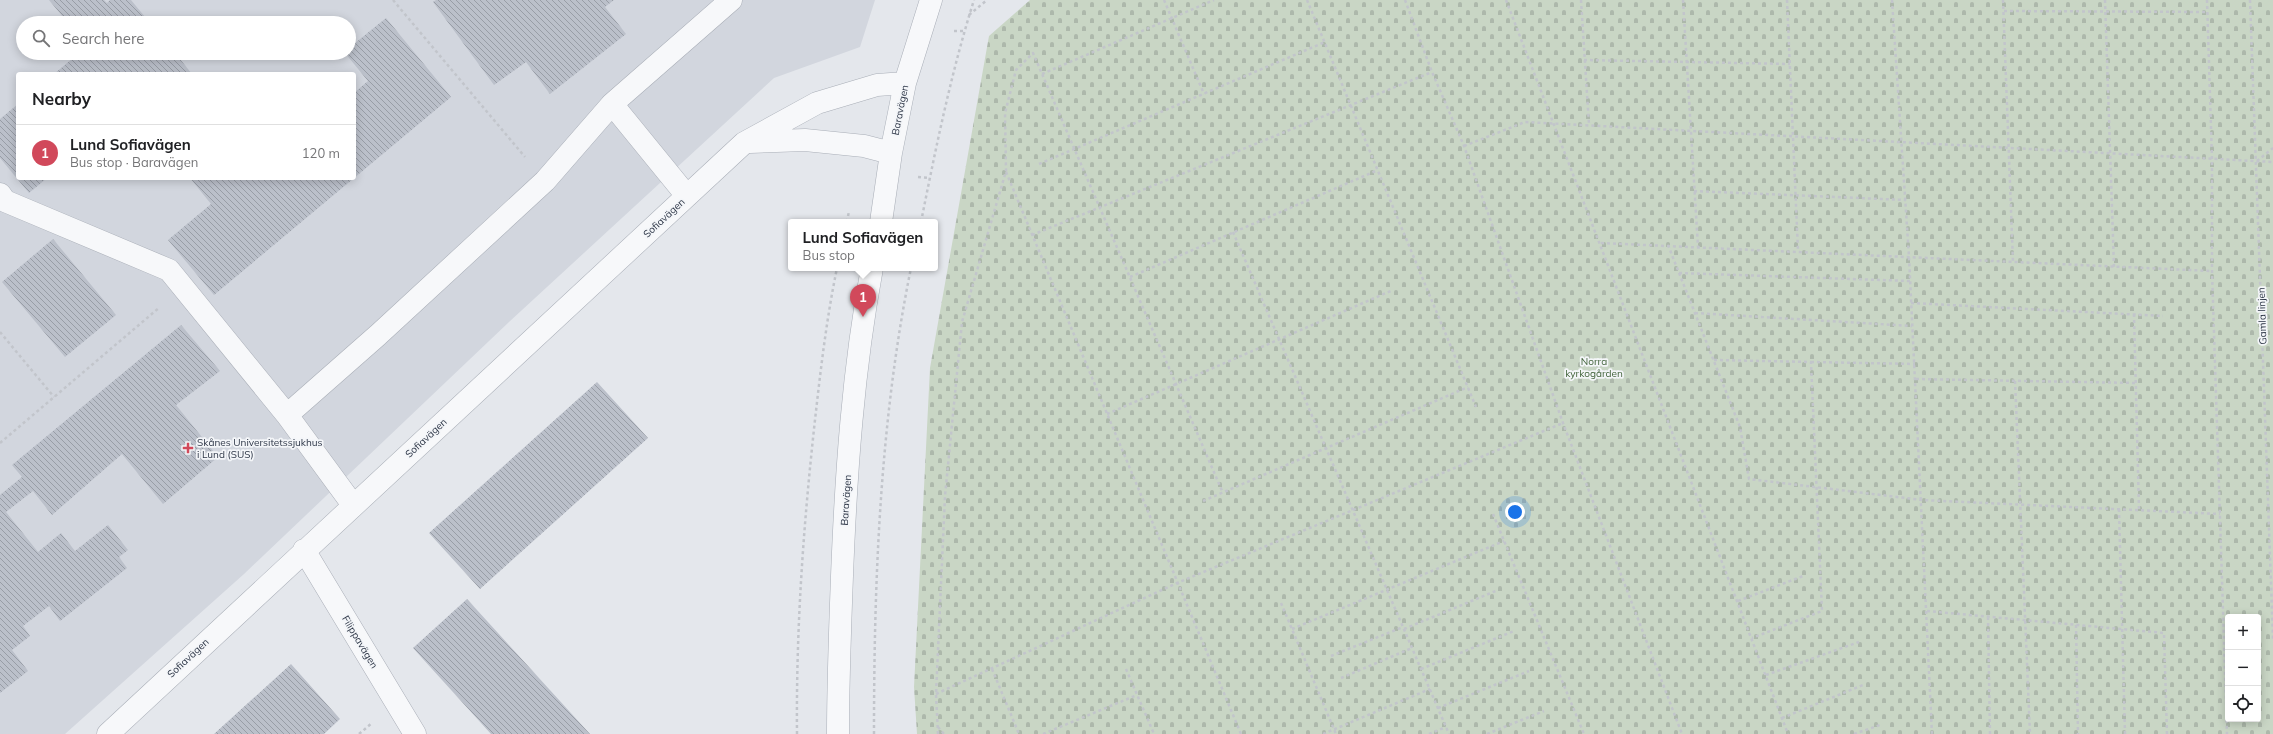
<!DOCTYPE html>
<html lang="en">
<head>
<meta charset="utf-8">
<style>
  :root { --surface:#fff; --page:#f2f2f2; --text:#202124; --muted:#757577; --line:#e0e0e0; --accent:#d1495b }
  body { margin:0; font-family:Mulish,sans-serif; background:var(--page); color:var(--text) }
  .controls { position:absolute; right:12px; bottom:12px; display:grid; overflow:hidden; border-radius:4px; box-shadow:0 2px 10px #0003 }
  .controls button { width:36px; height:36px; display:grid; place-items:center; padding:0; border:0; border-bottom:1px solid var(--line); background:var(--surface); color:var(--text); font:20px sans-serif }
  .you { position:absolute; left:1515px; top:512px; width:14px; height:14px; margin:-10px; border:3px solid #fff; border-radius:50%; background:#1a73e8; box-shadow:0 0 0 6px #1a73e833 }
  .badge { display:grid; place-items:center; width:26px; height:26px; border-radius:50%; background:var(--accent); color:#fff; font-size:13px; font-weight:700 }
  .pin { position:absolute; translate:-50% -33px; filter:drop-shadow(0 1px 2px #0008) }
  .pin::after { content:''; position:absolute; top:21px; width:14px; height:12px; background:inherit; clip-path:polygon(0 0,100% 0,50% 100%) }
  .popup { position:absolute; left:788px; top:219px; width:150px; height:52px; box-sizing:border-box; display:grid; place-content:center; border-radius:4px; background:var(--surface); filter:drop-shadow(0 1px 3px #0005); font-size:13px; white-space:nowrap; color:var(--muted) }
  .popup b { font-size:15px; color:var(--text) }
  .popup::after { content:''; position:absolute; left:50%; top:100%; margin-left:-8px; border:8px solid transparent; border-top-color:var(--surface) }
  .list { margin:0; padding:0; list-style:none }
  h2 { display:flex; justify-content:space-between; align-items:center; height:52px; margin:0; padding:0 16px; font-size:17px }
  h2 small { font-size:13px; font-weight:400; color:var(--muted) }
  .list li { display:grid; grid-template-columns:26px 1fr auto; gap:12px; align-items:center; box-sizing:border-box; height:56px; padding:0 16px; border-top:1px solid var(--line) }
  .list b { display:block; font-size:15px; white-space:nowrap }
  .list p { margin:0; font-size:13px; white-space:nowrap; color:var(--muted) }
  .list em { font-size:13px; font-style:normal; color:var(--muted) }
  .icon { flex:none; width:22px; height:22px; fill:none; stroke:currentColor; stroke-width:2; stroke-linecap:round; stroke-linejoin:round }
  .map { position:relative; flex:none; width:2273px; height:734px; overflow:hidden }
  .search { position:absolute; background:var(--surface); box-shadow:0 2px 10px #0003; left:16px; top:16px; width:340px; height:44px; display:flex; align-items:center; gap:10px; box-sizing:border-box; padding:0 14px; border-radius:22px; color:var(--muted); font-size:15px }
  .panel { position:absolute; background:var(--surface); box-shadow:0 2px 10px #0003; left:16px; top:72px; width:340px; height:108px; border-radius:4px }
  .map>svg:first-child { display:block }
</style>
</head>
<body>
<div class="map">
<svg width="2273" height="734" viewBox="0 0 2273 734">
  <defs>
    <pattern id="cemetery-stones" width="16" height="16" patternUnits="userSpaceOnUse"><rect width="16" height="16" fill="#c9d6c5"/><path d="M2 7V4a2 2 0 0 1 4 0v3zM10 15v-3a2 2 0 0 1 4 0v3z" fill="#adb8ab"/></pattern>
    <pattern id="building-back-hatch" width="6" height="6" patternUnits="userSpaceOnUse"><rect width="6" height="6" fill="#bbc0ca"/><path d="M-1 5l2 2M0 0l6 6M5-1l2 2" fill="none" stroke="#989da6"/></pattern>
  </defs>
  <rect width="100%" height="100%" fill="#e4e7ec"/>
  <path fill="#d2d6de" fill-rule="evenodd" d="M0 0H875L860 47 774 78 509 322 244 574 65 734H0ZM23 23H349V53H23ZM18 74H354V178H18Z"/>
  <path fill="url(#cemetery-stones)" fill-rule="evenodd" d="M1030 0H2273V734H917L914 687 930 368 989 36ZM2228 617H2258V719H2228Z"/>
  <path fill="url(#building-back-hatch)" d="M49 0H104L107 3 110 0H131L150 23H68Z
    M436 0H614L605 7 626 34 550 94 526 62 494 85 433 2Z
    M386 18 451 97 214 295 168 240 211 204 190 178H354V93L368 81 345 53H349V48Z
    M79 53H175L192 74H54Z
    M18 104V178H47L29 193 0 158V119Z
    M53 239 116 315 65 357 2 282Z
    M181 325 220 371 176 405 218 457 163 504 122 454 52 515 33 491 6 512 38 552 61 533 75 551 108 525 128 550 119 557 127 568 60 621 49 606 23 626 30 636 12 650 28 671 0 693V495L22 477 12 465Z
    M597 382 648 438 480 589 429 533Z
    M467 599 590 734H491L413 648Z
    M291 664 340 719 324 734H214Z"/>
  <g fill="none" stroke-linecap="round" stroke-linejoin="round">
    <defs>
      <path id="minor" d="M612 104 687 196
        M750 142 805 140 864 146 891 153
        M0 194 5 201 169 270 287 415 353 505
        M881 222 891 153 905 83 931 0
        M287 415 378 335 545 181 612 104 731 0
        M304 550 415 734
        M108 734 744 143 817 103 877 85 905 83
        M838 734C838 681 840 629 842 576 846 473 853 370 872 268"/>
    </defs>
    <use href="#minor" stroke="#a9aeb7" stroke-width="23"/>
    <path stroke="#c2c5cb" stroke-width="2.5" stroke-dasharray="3 3" stroke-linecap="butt" d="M393 0 525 157
      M1164 0 1204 94
      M1307 0 1476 407
      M1405 0 1432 72 1464 146 1563 423 1682 734
      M1506 0 1788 734
      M1581 0 1589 125
      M1683 0 1698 247
      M1787 0 1798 251
      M1892 0 1909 257 1932 734
      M2003 0 2013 262
      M2105 0 2114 267
      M2207 0 2212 159V271L2227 734
      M2250 0 2273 639
      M2004 11 2208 12
      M969 15 987 0
      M954 31H964
      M1584 60 1790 64
      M1042 74 1214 0
      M1464 146 1525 122 2273 162
      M2257 161 2273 148
      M1039 164 1325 42
      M1006 172 1241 734
      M918 177 930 178
      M1694 191 1906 200
      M847 222 849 211
      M921 222C936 147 951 73 974 0
      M1233 232 1449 734
      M1032 235 1432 72
      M1601 243 2211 271
      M1668 245 1740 427 1749 479 1922 500 2220 514
      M1679 273 1910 281
      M1130 277 1378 170
      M1911 303 2163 316
      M1695 313 1912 326
      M2134 314 2139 510
      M0 332 54 397
      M1714 360 1811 362 1822 611 1752 638
      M1811 362 1915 364
      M1916 379 2136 383
      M2015 381 2030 734
      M1107 414 1393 290
      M0 443 160 307
      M1203 501 1468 387
      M2119 509 2125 734
      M1493 514 1584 734
      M1738 601 1803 576
      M1281 603 1336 734
      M1927 611 2164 633 2167 734
      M1988 617 1990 734
      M2076 625 2078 734
      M1292 629 1504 541
      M1404 629 1498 590
      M1331 656 1403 627
      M992 669 1019 734
      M1126 669 1154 734
      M1421 669 1514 631
      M1766 675 1859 642
      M1341 678 1412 648
      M936 694 1177 583 1563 423
      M1438 708 1529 671
      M1782 718 1863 685
      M938 727 944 734
      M359 734 372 723
      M797 734C796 632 803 531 814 429 820 375 826 321 837 268
      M874 734C874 580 880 419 911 268
      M938 734 936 694 945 496 962 322 1006 171 1005 113 1016 70 1033 53 1223 493
      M1043 734 1137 695
      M1323 734 1430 689
      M1429 734 1446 727
      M1487 734 1544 711
      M1854 734 1880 725"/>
    <use href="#minor" stroke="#f7f8fa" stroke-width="22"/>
  </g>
  <path fill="#d1495b" stroke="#f4f6f9" stroke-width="1.5" d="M186 442h4v4h4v4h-4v4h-4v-4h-4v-4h4z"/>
  <g text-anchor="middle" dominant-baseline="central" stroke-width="3.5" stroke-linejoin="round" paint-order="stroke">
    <g font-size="10" fill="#2b3445" stroke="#f4f6f9">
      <text transform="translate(900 110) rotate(-79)">Baravägen</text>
      <text transform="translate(664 218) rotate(-43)">Sofiavägen</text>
      <text transform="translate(2262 316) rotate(-92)">Gamla linjen</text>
      <text transform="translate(426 438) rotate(-43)">Sofiavägen</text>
      <text transform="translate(846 500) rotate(-86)">Baravägen</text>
      <text transform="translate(360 642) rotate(59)">Filippavägen</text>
      <text transform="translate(188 658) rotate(-43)">Sofiavägen</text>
    </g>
    <g font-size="10" fill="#3f6138" stroke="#f4f6f9">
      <text x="1594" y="361">Norra<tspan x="1594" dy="12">kyrkogården</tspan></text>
    </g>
    <g font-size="10" fill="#2b3445" stroke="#f4f6f9" text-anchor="start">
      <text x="197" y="442">Skånes Universitetssjukhus<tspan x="197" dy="12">i Lund (SUS)</tspan></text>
    </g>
  </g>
</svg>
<div class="controls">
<button>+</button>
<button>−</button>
<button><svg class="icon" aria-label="locate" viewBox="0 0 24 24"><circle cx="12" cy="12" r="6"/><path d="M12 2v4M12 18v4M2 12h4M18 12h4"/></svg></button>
</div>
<div class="you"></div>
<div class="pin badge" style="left:863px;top:317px">1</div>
<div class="popup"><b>Lund Sofiavägen</b>Bus stop</div>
<div class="search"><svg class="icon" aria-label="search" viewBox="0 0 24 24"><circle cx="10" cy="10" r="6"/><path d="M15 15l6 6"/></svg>Search here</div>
<section class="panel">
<h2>Nearby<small></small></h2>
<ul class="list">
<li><span class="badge">1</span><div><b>Lund Sofiavägen</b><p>Bus stop · Baravägen</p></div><em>120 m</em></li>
</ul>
</section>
</div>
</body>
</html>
